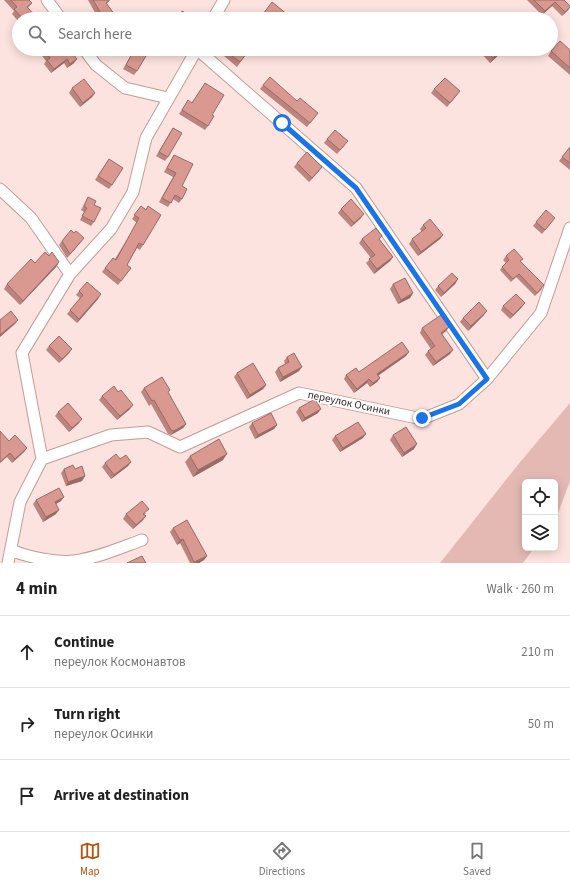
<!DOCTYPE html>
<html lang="en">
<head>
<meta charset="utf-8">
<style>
  :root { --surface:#fff; --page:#f2f2f2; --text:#222; --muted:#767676; --line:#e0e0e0; --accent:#b45309 }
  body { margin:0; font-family:"Source Sans 3",sans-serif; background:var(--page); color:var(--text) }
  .controls { position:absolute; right:12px; bottom:12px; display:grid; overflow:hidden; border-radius:6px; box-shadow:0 2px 10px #0003 }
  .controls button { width:36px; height:36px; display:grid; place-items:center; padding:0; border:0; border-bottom:1px solid var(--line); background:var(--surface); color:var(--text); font:20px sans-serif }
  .stop { position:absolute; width:12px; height:12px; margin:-9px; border:3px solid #1a73e8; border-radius:50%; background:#fff }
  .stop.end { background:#1a73e8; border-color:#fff; box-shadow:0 1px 4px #0008 }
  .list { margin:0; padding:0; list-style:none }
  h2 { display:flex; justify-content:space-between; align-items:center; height:52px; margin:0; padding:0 16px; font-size:17px }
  h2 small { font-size:13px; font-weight:400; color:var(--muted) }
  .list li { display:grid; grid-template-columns:26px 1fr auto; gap:12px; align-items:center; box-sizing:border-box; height:72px; padding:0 16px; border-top:1px solid var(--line) }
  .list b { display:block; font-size:15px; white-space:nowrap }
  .list p { margin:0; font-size:13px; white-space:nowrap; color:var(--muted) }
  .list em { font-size:13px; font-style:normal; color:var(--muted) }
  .icon { flex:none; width:22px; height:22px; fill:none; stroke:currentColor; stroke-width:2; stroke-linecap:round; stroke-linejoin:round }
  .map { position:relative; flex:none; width:570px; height:563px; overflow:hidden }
  .search { position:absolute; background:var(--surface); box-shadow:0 2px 10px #0003; left:12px; right:12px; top:12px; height:44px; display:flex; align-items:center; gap:10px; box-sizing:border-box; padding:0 14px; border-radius:22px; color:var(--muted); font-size:15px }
  .sheet { height:268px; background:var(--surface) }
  nav { display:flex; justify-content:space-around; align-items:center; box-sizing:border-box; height:56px; border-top:1px solid var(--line); background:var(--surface); font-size:11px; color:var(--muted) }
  nav a { display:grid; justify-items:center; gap:2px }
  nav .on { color:var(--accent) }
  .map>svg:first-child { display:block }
</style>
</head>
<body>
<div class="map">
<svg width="570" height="563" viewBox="0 0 570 563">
  <rect width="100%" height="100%" fill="#fde3df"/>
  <path fill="#e4b9b3" d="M570 403V481L555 521V482H525V548H534L523 563H440L521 461Z"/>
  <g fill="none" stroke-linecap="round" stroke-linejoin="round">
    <defs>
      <path id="minor" d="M47 0 61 19
        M213 19 224 0
        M84 49 96 65 125 88 168 98
        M197 49 356 188 487 379
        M0 189 31 218 70 274
        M42 459 111 435 148 432 180 447 299 393 422 419 459 404 487 379 541 313 570 228
        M11 550C27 557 57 563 74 561 97 558 120 548 142 540
        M8 563 20 502 42 459 22 353 70 274 111 229 133 192 146 138 197 49"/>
    </defs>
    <use href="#minor" stroke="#c39c96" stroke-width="13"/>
    <use href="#minor" stroke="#fff" stroke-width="11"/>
  </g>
  <path fill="#bb847c" d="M4 0H29L32 3 28 8 38 19H19V22L12 14 14 11Z
    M88 0H109L107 4 118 19 98 18Z
    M527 0H564L570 7 568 10 562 16 552 6 542 15Z
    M263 14 286 19H260V18Z
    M37 49H69L74 63 67 68 64 63 51 73 44 64 46 61Z
    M230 49 247 53 237 67 224 56Z
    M484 49H505L490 63 481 53Z
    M134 50 137 71 134 75 123 69Z
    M570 50V75L548 56 551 51Z
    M205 83 208 126 205 130 179 114 185 105 192 103Z
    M263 85 315 117 307 127 260 89Z
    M72 88 95 93 92 97 80 107 69 93Z
    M434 89 457 95 447 107 431 93Z
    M173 128 168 157 165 161 156 156Z
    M327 139 345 145 337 154 324 143Z
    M570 147V170L559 161Z
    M174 155 182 186V199L179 203 173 199 168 207 159 202 173 177 164 172Z
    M109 159 112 185 109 189 95 180Z
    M297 163 319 171 309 182 294 167Z
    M88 197 94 222 91 226 80 220 84 212 81 210Z
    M141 206 143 245 140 250 137 248 127 265 131 268 118 285 102 272 105 268 115 259 137 223 132 219Z
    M341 209 361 218 351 227 338 213Z
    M536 222H552L542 234 533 226Z
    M423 225 443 235 440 239 418 256 409 244 412 239 422 232 420 229Z
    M362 239 380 240 393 257 390 261 374 274 366 263 371 258 359 243Z
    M62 241 81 242 67 258 59 245Z
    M49 256 59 262 56 267 20 305 4 289 7 284 35 263Z
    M506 256 520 262 542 289 535 296 516 277 511 282 500 270 502 267 506 263 503 260Z
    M458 279 455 284 441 297 435 290 438 286Z
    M393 284 413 293 410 298 398 304 390 289Z
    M79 291 98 299 77 323 67 314 80 298 76 295Z
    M503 306 522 307 510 319 501 310Z
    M484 315 468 331 460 322 463 318Z
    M449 327 446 331 442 334 450 354 433 366 425 355 428 351 431 349 420 333 422 328Z
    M49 346 72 349 69 353 59 363 46 350Z
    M406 356 378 376 380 378 377 382 370 387 367 383 354 393 344 379 346 375 359 372Z
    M287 357 299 371 280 382 275 372 278 368 285 364 284 361Z
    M237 373 266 385 263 389 247 399 234 377Z
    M144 388 168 393 186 424 183 428 171 435 168 434 151 404 149 406 141 392Z
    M102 396 130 409 117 420 99 400Z
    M299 408 318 413 302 422 296 412Z
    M58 412 79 423 69 432 55 416Z
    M252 423 277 425 274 429 255 439 249 427Z
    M393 435 414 449 402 457 390 440Z
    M335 436 363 438 340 452 332 440Z
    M9 441 27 448 24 452 12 463 7 457Z
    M190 456 223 460 193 477 185 462Z
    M120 459 131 462 128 466 111 479 102 467 105 463Z
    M64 469H75L85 476 82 481 66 486 61 473Z
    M36 500 61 501 56 504V514L43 522 33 504Z
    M146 513 144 515 146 516 143 520 133 529 123 519 126 514Z
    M173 528 207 556 204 560 199 563H190L180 543 177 545 170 532Z"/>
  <path fill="#996b65" d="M555 2 552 6 542 15 545 11Z
    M570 7 568 10 562 16 565 12Z
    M503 49H505L490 63 493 58Z
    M67 59 64 63 51 73 54 69Z
    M77 59 74 63 67 68 70 64Z
    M95 93 92 97 80 107 83 103Z
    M322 167 319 171 309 182 312 178Z
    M364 214 361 218 351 227 354 223Z
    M443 235 440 239 418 256 421 252Z
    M84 238 81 242 67 258 70 254Z
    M393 257 390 261 374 274 377 269Z
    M59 262 56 267 20 305 23 301Z
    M458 279 455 284 441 297 444 293Z
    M413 293 410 298 398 304 401 300Z
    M101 294 98 299 77 323 79 319Z
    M525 303 522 307 510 319 513 315Z
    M487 311 484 315 468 331 471 326Z
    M18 320 15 324 0 337V335Z
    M449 327 446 331 438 337 441 333Z
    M72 349 69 353 59 363 62 359Z
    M453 350 450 354 433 366 436 362Z
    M409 352 406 356 374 378 377 374Z
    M302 367 299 371 280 382 283 377Z
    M380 378 377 382 370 387 373 383Z
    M369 379 367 383 354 393 357 389Z
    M266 385 263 389 247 399 250 395Z
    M133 405 130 409 117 420 120 416Z
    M321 409 318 413 302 422 305 418Z
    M82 419 79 423 69 432 72 428Z
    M186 424 183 428 171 435 174 431Z
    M277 425 274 429 255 439 258 435Z
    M366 434 363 438 340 452 343 448Z
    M417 444 414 449 402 457 404 453Z
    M27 448 24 452 12 463 15 459Z
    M10 453 7 457 0 463V462Z
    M227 454 223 460 193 477 198 470Z
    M131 462 128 466 111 479 114 475Z
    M85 476 82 481 66 486 68 482Z
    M64 497 61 501 52 506 55 502Z
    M59 510 56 514 43 522 46 517Z
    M146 516 143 520 133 529 136 525Z
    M183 539 180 543 177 545 180 540Z
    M207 556 204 560 199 563H194Z"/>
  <path fill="#da9990" stroke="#996b65" d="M11 0H29L32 3 27 7 38 19H23L14 9 17 7Z
    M93 0H109V1L106 3 118 19H96L102 15Z
    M534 0H564L570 6V7L565 12 555 2 545 11Z
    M272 2 288 15 285 19H268L263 14Z
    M182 11 196 19H178Z
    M560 41 570 50V68L551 51Z
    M43 49H69L77 59 70 64 67 59 54 69 47 60 50 58Z
    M230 49H242L247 53 240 62 227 52Z
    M484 49H503L493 58Z
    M134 50 146 56 137 71 126 65Z
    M270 77 297 101 300 98 318 113 310 123 263 85Z
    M445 78 460 91 450 103 434 89Z
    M84 79 95 93 83 103 72 88Z
    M205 83 224 95 212 115 214 116 208 126 182 110 188 100 192 103Z
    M173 128 182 133 168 157 159 152Z
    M335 130 348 141 340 150 327 139Z
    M570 147V163L562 157Z
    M307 152 322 167 312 178 297 163Z
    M174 155 193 164 182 186 187 189 182 199 175 195 171 203 162 198 176 173 167 168Z
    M109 159 123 168 112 185 98 176Z
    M88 197 96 201 94 205 101 208 94 222 82 216 87 208 84 206Z
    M351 199 364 214 354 223 341 209Z
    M141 206 146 210 148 206 161 215 143 245 139 243 127 265 131 268 121 281 105 268 113 258 116 260 139 218 134 215Z
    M546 210 555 218 545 230 536 222Z
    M430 219 443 235 421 252 412 239 426 228 423 225Z
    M376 228 382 236 379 239 393 257 377 269 369 259 375 255 362 239Z
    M71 230 74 233 76 231 84 238 70 254 62 241Z
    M514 249 523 259 520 261 544 285 537 293 519 274 513 279 502 267 509 260 506 256Z
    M45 252 49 256 52 252 59 262 23 301 7 284 31 259 35 263Z
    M452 273 458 279 444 293 438 286Z
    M405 278 413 293 401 300 393 284Z
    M87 282 101 294 79 319 70 310 83 295 79 291Z
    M516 294 525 303 513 315 503 306Z
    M479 302 487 311 471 326 463 318Z
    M11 311 18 320 0 335V320Z
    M441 315 449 327 441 333 453 350 436 362 428 351 435 346 422 328Z
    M59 336 72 349 62 359 49 346Z
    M402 342 409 352 377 374 380 378 373 383 369 379 357 389 346 375 356 368 359 372Z
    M294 353 302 367 283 377 278 368 289 362 287 357Z
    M253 363 266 385 250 395 237 373Z
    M162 377 170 390 168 392 186 424 174 431 171 430 154 400 152 401 144 388Z
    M114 386 118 392 121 390 133 405 120 416 102 396Z
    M315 399 321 409 305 418 299 408Z
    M68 403 82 419 72 428 58 412Z
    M271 413 277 425 258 435 252 423Z
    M358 422 366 434 343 448 335 436Z
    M406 427 417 444 404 453 393 435Z
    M0 431 9 441 15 435 27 448 15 459 10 453 0 462Z
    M219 439 227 454 198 470 190 456Z
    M116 454 120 459 126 455 131 462 114 475 105 463Z
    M73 465 75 469 82 466 85 476 68 482 64 469Z
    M59 488 64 497 55 502 59 510 46 517 36 500Z
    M142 501 149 509 143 514 146 516 136 525 126 514Z
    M187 520 207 556 194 562 183 539 180 540 173 528Z
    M142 556 146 563H127Z"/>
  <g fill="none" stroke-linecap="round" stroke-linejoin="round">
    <path stroke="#1a73e8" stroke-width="5" d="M282 123 356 188 487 379 459 404 422 418"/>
  </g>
  <g text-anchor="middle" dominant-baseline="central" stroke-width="3" stroke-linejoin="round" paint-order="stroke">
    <g font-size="11" fill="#392927" stroke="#fff">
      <text transform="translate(349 403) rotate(12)">переулок Осинки</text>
    </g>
  </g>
</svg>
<div class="controls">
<button><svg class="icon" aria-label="locate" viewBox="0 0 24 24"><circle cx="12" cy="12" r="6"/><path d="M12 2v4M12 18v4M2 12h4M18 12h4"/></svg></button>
<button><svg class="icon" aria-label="layers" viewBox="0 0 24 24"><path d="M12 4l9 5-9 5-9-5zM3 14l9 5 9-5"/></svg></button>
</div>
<div class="stop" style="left:282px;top:123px"></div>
<div class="stop end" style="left:422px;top:418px"></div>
<div class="search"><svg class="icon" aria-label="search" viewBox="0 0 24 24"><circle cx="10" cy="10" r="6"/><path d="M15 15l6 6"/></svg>Search here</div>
</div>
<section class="sheet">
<h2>4 min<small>Walk · 260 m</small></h2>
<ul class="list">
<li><svg class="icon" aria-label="ahead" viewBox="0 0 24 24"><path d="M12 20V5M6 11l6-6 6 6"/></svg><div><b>Continue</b><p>переулок Космонавтов</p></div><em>210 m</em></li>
<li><svg class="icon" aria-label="right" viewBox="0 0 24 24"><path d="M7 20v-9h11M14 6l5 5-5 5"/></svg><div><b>Turn right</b><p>переулок Осинки</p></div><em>50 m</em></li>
<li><svg class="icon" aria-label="arrive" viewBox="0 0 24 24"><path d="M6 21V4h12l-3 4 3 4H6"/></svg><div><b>Arrive at destination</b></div></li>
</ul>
</section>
<nav>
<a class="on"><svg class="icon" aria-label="map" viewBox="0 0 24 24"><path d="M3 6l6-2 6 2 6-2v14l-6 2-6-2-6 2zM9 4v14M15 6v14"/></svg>Map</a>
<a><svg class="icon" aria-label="directions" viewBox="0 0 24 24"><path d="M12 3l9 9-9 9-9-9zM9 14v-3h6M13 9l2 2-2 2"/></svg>Directions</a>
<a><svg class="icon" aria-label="saved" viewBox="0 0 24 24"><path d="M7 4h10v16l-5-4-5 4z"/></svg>Saved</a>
</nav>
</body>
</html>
